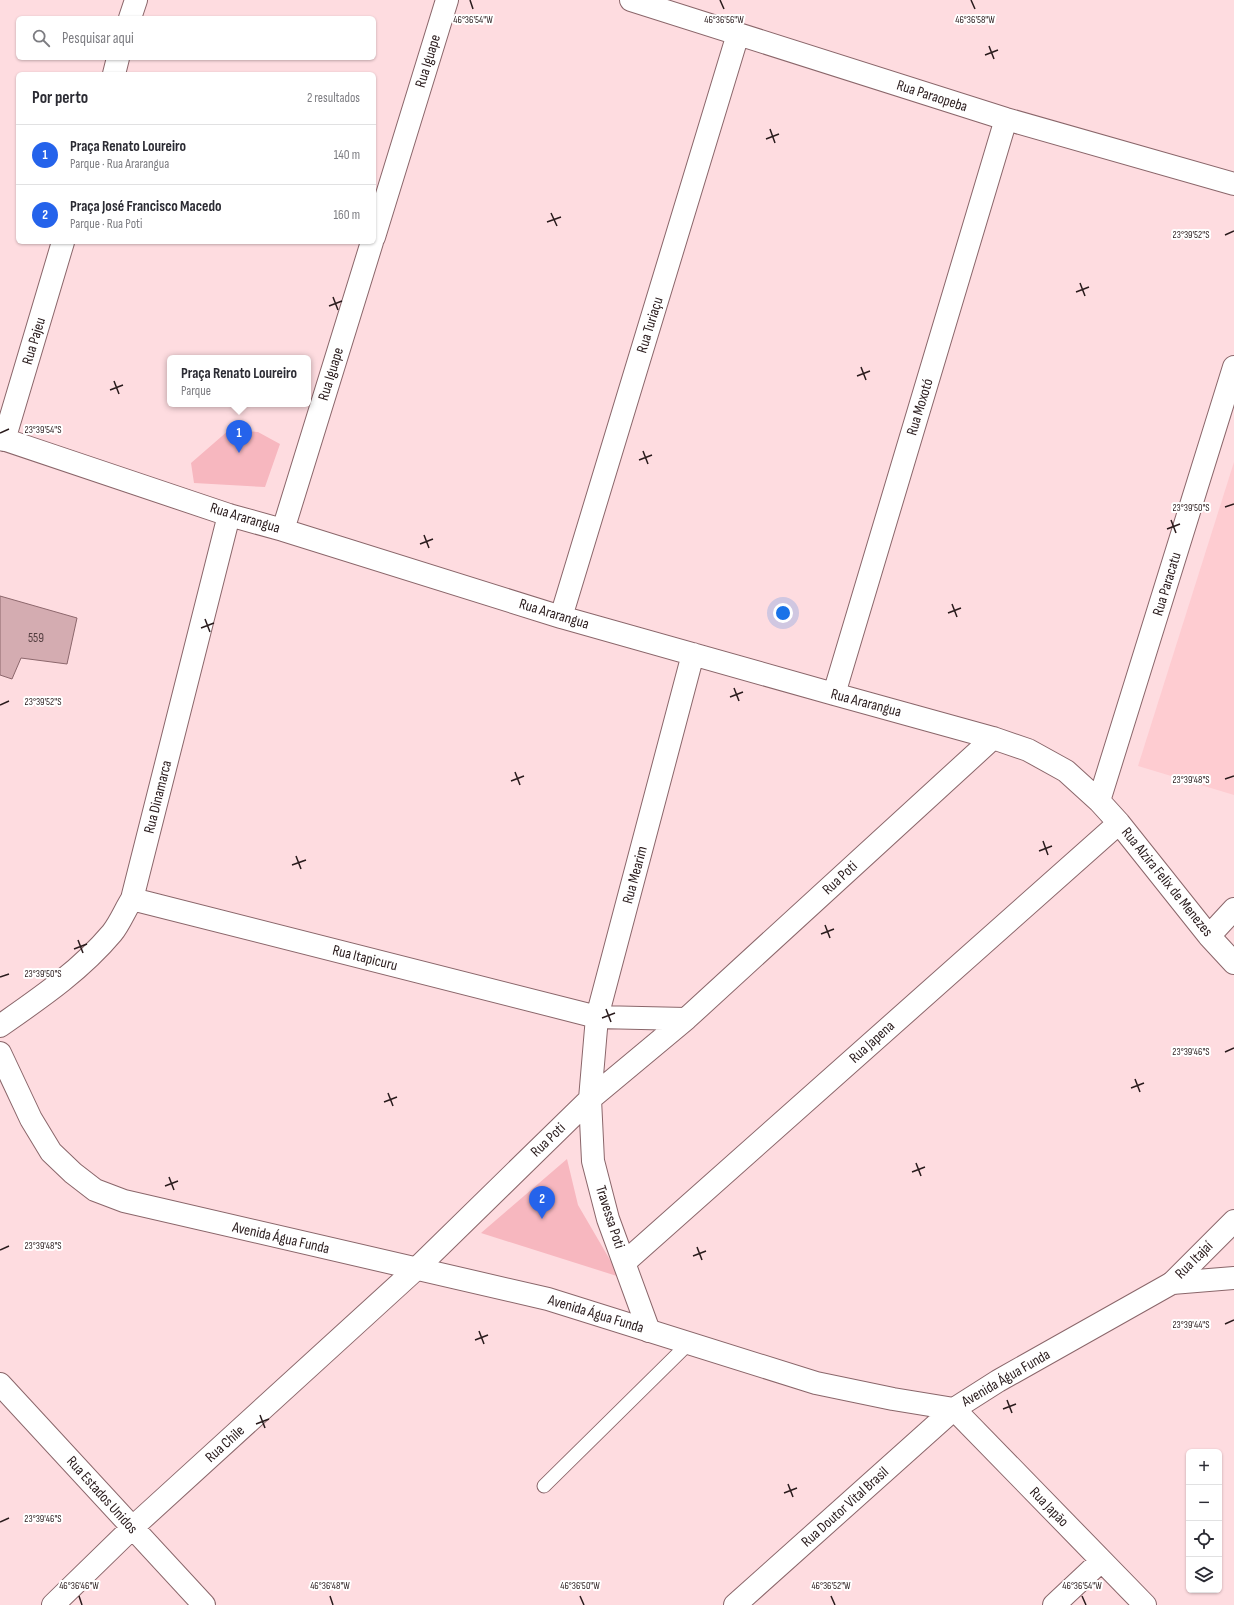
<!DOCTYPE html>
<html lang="pt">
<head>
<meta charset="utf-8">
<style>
  :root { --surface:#fff; --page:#f7f7f7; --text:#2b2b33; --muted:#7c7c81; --line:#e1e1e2; --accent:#2563eb }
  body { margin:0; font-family:"Sofia Sans Condensed",sans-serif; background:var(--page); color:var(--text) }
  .controls { position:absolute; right:12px; bottom:12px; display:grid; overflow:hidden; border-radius:6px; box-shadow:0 1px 3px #0004 }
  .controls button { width:36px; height:36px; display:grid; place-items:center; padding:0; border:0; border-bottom:1px solid var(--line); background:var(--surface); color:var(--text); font:20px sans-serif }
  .you { position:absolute; left:783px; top:613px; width:14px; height:14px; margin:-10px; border:3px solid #fff; border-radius:50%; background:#1a73e8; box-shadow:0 0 0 6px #1a73e833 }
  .badge { display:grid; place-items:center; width:26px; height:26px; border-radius:50%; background:var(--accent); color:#fff; font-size:13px; font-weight:700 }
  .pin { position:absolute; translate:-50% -33px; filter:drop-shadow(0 1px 2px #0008) }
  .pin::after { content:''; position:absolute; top:21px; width:14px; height:12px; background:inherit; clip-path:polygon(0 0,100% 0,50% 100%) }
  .popup { position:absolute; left:167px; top:355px; width:144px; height:52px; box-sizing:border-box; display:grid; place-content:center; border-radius:6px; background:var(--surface); filter:drop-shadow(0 1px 3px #0005); font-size:13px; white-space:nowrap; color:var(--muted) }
  .popup b { font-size:15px; color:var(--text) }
  .popup::after { content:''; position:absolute; left:50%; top:100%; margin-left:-8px; border:8px solid transparent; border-top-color:var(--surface) }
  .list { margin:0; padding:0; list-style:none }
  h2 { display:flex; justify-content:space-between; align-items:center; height:52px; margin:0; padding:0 16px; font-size:17px }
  h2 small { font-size:13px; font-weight:400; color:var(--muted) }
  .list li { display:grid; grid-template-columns:26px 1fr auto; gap:12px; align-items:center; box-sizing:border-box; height:60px; padding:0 16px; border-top:1px solid var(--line) }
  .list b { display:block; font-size:15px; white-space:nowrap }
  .list p { margin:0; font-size:13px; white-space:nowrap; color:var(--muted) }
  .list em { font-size:13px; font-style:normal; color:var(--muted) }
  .icon { flex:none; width:22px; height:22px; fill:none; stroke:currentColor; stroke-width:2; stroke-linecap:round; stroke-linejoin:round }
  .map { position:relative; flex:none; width:1234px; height:1605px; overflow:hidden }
  .search { position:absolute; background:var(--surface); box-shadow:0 1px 3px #0004; left:16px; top:16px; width:360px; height:44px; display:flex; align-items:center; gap:10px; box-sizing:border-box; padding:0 14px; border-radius:6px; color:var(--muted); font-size:15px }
  .panel { position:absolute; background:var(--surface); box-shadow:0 1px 3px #0004; left:16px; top:72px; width:360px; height:172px; border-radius:6px }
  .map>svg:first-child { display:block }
</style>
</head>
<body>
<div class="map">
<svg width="1234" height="1605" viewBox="0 0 1234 1605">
  <rect width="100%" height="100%" fill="#fedce0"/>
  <path fill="#feccd1" d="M1234 462V795L1138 766Z"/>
  <path fill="#f7b7bf" d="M229 430 258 432 280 444 265 487 194 483 191 463Z
    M567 1159 578 1205 620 1277 481 1233Z"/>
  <path fill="#d4acb1" stroke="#8c676c" d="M0 596 77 618 67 664 21 658 12 679 0 675Z"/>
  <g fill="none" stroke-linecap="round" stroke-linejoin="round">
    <defs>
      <path id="lane" d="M544 1486 688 1344"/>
      <path id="street" d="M631 0 1006 119 1234 184
        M130 18 136 0
        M114 74 118 58
        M374 237 447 0
        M0 438 229 515 283 530 561 617 834 694 993 738 1028 750 1066 771 1099 801 1119 823 1209 936 1234 963
        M4 440 63 242
        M283 530 372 242
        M561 617 738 34
        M834 694 1006 119
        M1099 801 1234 367
        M132 899 597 1017 686 1019
        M1209 936 1234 909
        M0 1026C40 998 80 971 112 933 120 923 125 910 132 899L229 515
        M625 1262 1119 823
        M1172 1283 1234 1221
        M649 1331 608 1219 593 1161 590 1099 597 1017 693 654
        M0 1384 204 1605
        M954 1409 1145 1605
        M53 1605 132 1528 416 1269 590 1099 686 1019 993 738
        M1054 1605 1101 1561"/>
      <path id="secondary" d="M0 1053 31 1119 51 1152 73 1173 95 1190 124 1201 548 1299 816 1383 893 1399 954 1409
        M735 1605 954 1409 998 1381 1172 1283 1234 1278"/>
    </defs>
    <use href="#lane" stroke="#8a666a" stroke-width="15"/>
    <use href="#street" stroke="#8a666a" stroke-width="24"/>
    <use href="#secondary" stroke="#8a666a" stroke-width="24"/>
    <use href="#lane" stroke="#fff" stroke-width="13"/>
    <use href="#street" stroke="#fff" stroke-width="22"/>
    <use href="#secondary" stroke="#fff" stroke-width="22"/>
  </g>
  <path fill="none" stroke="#291b1c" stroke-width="1.5" d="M470 0 473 9M720 0 724 9M971 0 975 9M989 46 994 59M985 55 998 50M770 129 775 143M766 139 779 134M551 213 557 226M547 222 561 217M1225 235 1234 231M1080 283 1085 296M1076 292 1089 287M333 297 338 310M329 306 342 301M861 367 866 380M857 376 870 371M114 381 119 394M110 390 123 385M0 433 9 429M643 451 648 464M639 460 652 455M1225 507 1234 504M1171 520 1176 533M1167 529 1180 524M424 535 429 548M420 544 433 539M952 604 957 617M948 613 961 608M205 619 210 632M201 628 214 623M734 688 739 701M730 697 743 692M0 705 9 701M515 772 520 785M1225 779 1234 776M511 781 524 776M1043 841 1048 855M1039 851 1052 846M296 856 301 869M292 865 306 860M825 925 830 938M821 934 834 929M78 940 83 953M74 949 87 944M0 977 9 974M606 1009 611 1022M602 1018 615 1013M1225 1052 1234 1048M1135 1079 1140 1092M1131 1088 1144 1083M388 1093 393 1106M384 1102 397 1097M916 1163 921 1176M912 1172 925 1167M169 1177 174 1190M165 1186 178 1181M697 1247 702 1260M0 1250 9 1246M693 1256 706 1251M1225 1324 1234 1320M479 1331 484 1344M475 1340 488 1335M1007 1400 1012 1413M1003 1409 1016 1404M260 1415 265 1428M256 1424 269 1419M788 1484 793 1497M784 1493 797 1488M0 1522 9 1518M79 1596 82 1605M330 1596 333 1605M580 1596 584 1605M831 1596 835 1605M1082 1596 1086 1605"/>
  <g text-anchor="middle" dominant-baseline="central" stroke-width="4" stroke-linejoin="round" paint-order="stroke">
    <g font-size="13" fill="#543f41">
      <text x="36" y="638">559</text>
    </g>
    <g font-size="15" fill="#291b1c" stroke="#fff">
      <text transform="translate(428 61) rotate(-73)">Rua Iguape</text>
      <text transform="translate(932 96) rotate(18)">Rua Paraopeba</text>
      <text transform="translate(650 325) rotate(-73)">Rua Turiaçu</text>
      <text transform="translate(34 341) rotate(-73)">Rua Pajeu</text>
      <text transform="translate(331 374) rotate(-73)">Rua Iguape</text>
      <text transform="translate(920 407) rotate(-73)">Rua Moxotó</text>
      <text transform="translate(245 518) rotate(17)">Rua Ararangua</text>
      <text transform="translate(1167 584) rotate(-73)">Rua Paracatu</text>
      <text transform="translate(554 614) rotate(17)">Rua Ararangua</text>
      <text transform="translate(866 703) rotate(15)">Rua Ararangua</text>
      <text transform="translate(158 797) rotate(-76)">Rua Dinamarca</text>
      <text transform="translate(635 875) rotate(-75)">Rua Mearim</text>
      <text transform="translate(840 878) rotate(-43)">Rua Poti</text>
      <text transform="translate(1167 882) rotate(51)">Rua Alzira Felix de Menezes</text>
      <text transform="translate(365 958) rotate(14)">Rua Itapicuru</text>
      <text transform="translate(872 1042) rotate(-42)">Rua Japena</text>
      <text transform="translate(548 1140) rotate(-44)">Rua Poti</text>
      <text transform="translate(610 1217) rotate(72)">Travessa Poti</text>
      <text transform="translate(281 1238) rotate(13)">Avenida Água Funda</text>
      <text transform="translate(1194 1260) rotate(-45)">Rua Itajaí</text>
      <text transform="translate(596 1314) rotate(17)">Avenida Água Funda</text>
      <text transform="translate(1006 1378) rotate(-30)">Avenida Água Funda</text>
      <text transform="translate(225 1444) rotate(-42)">Rua Chile</text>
      <text transform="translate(102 1495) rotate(48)">Rua Estados Unidos</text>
      <text transform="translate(845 1507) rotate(-42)">Rua Doutor Vital Brasil</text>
      <text transform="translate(1049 1507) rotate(46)">Rua Japão</text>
    </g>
  </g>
  <g font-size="10" text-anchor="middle" fill="#291b1c" stroke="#fff" stroke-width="4" stroke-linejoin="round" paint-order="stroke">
    <text x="473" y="23">46°36'54"W</text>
    <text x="724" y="23">46°36'56"W</text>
    <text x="975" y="23">46°36'58"W</text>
    <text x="1191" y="238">23°39'52"S</text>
    <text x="43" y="433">23°39'54"S</text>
    <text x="1191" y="511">23°39'50"S</text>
    <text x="43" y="705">23°39'52"S</text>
    <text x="1191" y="783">23°39'48"S</text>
    <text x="43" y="977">23°39'50"S</text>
    <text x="1191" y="1055">23°39'46"S</text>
    <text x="43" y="1249">23°39'48"S</text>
    <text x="1191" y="1328">23°39'44"S</text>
    <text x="43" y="1522">23°39'46"S</text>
    <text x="79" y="1589">46°36'46"W</text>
    <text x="330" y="1589">46°36'48"W</text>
    <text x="580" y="1589">46°36'50"W</text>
    <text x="831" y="1589">46°36'52"W</text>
    <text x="1082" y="1589">46°36'54"W</text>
  </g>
</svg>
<div class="controls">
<button>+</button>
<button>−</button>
<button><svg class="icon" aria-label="locate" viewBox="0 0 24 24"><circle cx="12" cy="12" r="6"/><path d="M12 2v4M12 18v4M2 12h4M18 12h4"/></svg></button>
<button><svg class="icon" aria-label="layers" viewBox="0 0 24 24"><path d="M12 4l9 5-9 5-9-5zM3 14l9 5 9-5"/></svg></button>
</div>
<div class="you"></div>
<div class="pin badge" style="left:239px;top:453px">1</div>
<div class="popup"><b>Praça Renato Loureiro</b>Parque</div>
<div class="pin badge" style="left:542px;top:1219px">2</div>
<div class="search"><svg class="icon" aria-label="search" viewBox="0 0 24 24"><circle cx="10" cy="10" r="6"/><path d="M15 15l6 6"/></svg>Pesquisar aqui</div>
<section class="panel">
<h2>Por perto<small>2 resultados</small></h2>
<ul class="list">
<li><span class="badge">1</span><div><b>Praça Renato Loureiro</b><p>Parque · Rua Ararangua</p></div><em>140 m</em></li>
<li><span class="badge">2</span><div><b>Praça José Francisco Macedo</b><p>Parque · Rua Poti</p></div><em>160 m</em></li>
</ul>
</section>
</div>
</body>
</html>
